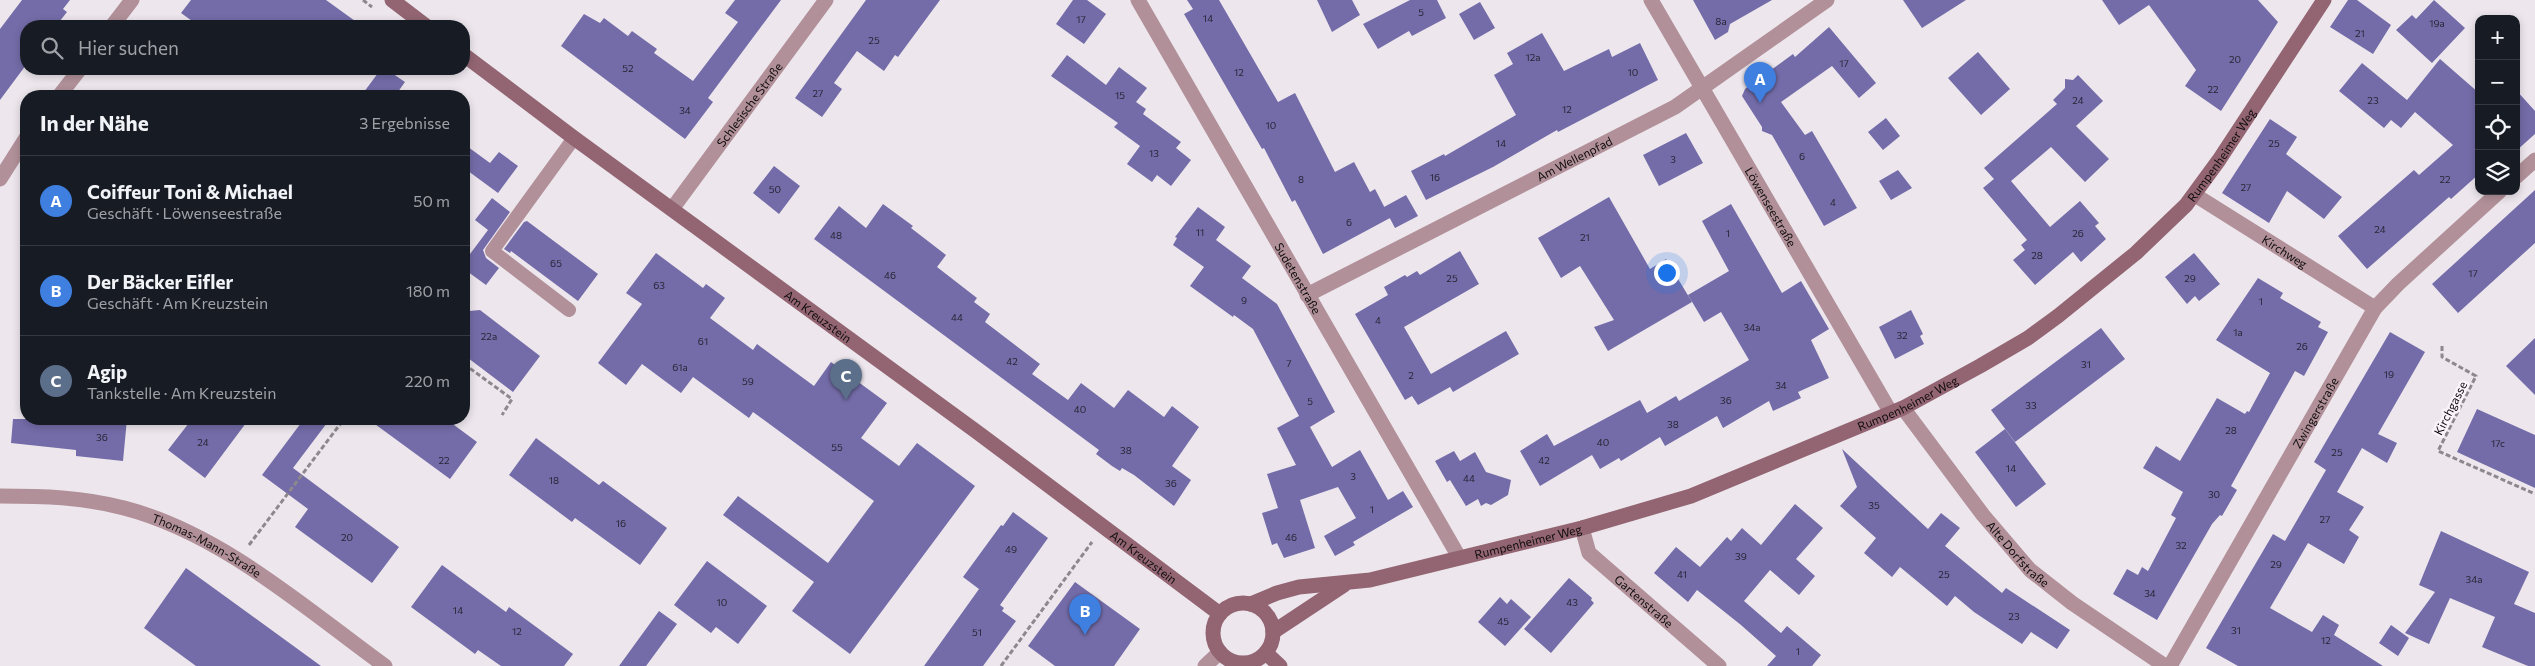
<!DOCTYPE html>
<html lang="de">
<head>
<meta charset="utf-8">
<style>
  :root { --surface:#171b24; --page:#20242c; --text:#f1f3f6; --muted:#9ea1a6; --line:#363941; --accent:#2563eb }
  body { margin:0; font-family:Commissioner,sans-serif; background:var(--page); color:var(--text) }
  .controls { position:absolute; right:15px; top:15px; display:grid; overflow:hidden; border-radius:10px; box-shadow:0 2px 8px #0003 }
  .controls button { width:45px; height:45px; display:grid; place-items:center; padding:0; border:0; border-bottom:1px solid var(--line); background:var(--surface); color:var(--text); font:25px sans-serif }
  .you { position:absolute; left:1666px; top:272px; width:18px; height:18px; margin:-12px; border:4px solid #fff; border-radius:50%; background:#1a73e8; box-shadow:0 0 0 8px #1a73e833 }
  .badge { display:grid; place-items:center; width:32px; height:32px; border-radius:50%; background:var(--accent); color:#fff; font-size:16px; font-weight:700 }
  .pin { position:absolute; translate:-50% -41px; filter:drop-shadow(0 1px 2px #0008) }
  .pin::after { content:''; position:absolute; top:26px; width:18px; height:15px; background:inherit; clip-path:polygon(0 0,100% 0,50% 100%) }
  .list { margin:0; padding:0; list-style:none }
  h2 { display:flex; justify-content:space-between; align-items:center; height:65px; margin:0; padding:0 20px; font-size:21px }
  h2 small { font-size:16px; font-weight:400; color:var(--muted) }
  .list li { display:grid; grid-template-columns:32px 1fr auto; gap:15px; align-items:center; box-sizing:border-box; height:90px; padding:0 20px; border-top:1px solid var(--line) }
  .list b { display:block; font-size:19px; white-space:nowrap }
  .list p { margin:0; font-size:16px; white-space:nowrap; color:var(--muted) }
  .list em { font-size:16px; font-style:normal; color:var(--muted) }
  .icon { flex:none; width:28px; height:28px; fill:none; stroke:currentColor; stroke-width:2; stroke-linecap:round; stroke-linejoin:round }
  .map { position:relative; flex:none; width:2535px; height:666px; overflow:hidden }
  .search { position:absolute; background:var(--surface); box-shadow:0 2px 8px #0003; left:20px; top:20px; width:450px; height:55px; display:flex; align-items:center; gap:12px; box-sizing:border-box; padding:0 18px; border-radius:20px; color:var(--muted); font-size:19px }
  .panel { position:absolute; background:var(--surface); box-shadow:0 2px 8px #0003; left:20px; top:90px; width:450px; height:335px; border-radius:20px }
  .map>svg:first-child { display:block }
</style>
</head>
<body>
<div class="map">
<svg width="2535" height="666" viewBox="0 0 2535 666">
  <rect width="100%" height="100%" fill="#ede7ed"/>
  <path fill="#746ca8" d="M22 0H70L63 9 67 12 56 26H26V65L0 100V29Z
    M191 0H326L362 26H199L181 13Z
    M735 0H781L708 98 713 102 685 139 561 46 584 14 600 23 604 18 628 36 632 31 657 49 654 53 693 81 738 22 725 13Z
    M866 0H940L898 57 895 55 884 71 857 51 834 83 842 89 822 117 795 98Z
    M1073 0H1087L1106 14 1084 44 1056 24Z
    M1187 0H1219L1278 102 1295 93 1335 172 1354 162 1370 192 1375 189 1390 218 1323 254 1295 200 1292 202 1264 148 1262 149 1184 14 1193 9Z
    M1317 0H1352L1360 15 1332 32Z
    M1410 0H1437L1446 18 1412 36 1409 31 1378 49 1363 24Z
    M1693 0H1772L1730 24 1728 32 1715 40Z
    M1903 0H1966L1922 28Z
    M2102 0H2258L2278 22 2221 111 2185 86 2196 70 2149 5 2119 25Z
    M2348 0H2357L2391 25 2373 54 2330 27Z
    M2434 0 2465 28 2432 63 2396 30 2412 15 2416 19Z
    M1480 2 1495 28 1474 40 1459 14Z
    M1829 27 1876 83 1859 98 1832 66 1781 102 1805 135 1812 131 1857 208 1824 226 1772 135 1762 131V127L1742 96 1745 89 1793 54 1795 57Z
    M1542 33 1564 71 1609 49 1612 57 1640 43 1658 80 1558 132 1557 130 1493 167 1426 200 1411 171 1444 154 1445 156 1516 115 1494 75 1513 64 1507 53Z
    M1978 52 2010 89 1981 115 1948 78Z
    M1067 55 1106 85 1119 67 1147 88 1136 102 1146 109 1143 114 1181 142 1176 148 1191 160 1171 186 1157 175 1152 182 1127 164 1140 146 1114 127 1118 123 1051 76Z
    M2440 59 2479 93V174L2451 199 2449 197 2367 269 2338 236 2414 170 2419 175 2453 145 2415 112 2401 128 2391 120 2384 128 2339 91 2362 63 2407 100Z
    M381 69H386L405 82 395 96H361Z
    M2078 75 2103 101 2076 126 2109 159 2085 182 2051 147 2011 181 2050 227 2080 201 2099 223 2095 226 2106 239 2081 262 2073 252 2035 285 2013 260 2025 250 2021 245 2027 240 1983 188 1994 179 1984 168 2057 104 2053 100 2065 88V79L2073 80Z
    M2516 90 2535 111V134L2516 151Z
    M1886 118 1900 136 1883 150 1868 132Z
    M2270 119 2297 137 2286 154 2342 197 2324 219 2287 191 2269 223 2222 193Z
    M1686 133 1703 163 1659 186 1643 155Z
    M464 144 490 163 499 152 518 166 498 193 464 168Z
    M774 166 800 186 779 214 753 193Z
    M1898 170 1912 188 1891 200 1879 181Z
    M2535 190V243L2458 313 2432 284Z
    M1406 195 1418 216 1395 228 1384 207Z
    M1609 197 1650 269 1666 259 1692 302 1608 351 1594 327 1614 320 1580 266 1561 278 1538 238Z
    M492 198 510 212 483 250 486 258 499 268 486 285 464 269V262L488 230 475 220Z
    M883 204 913 226 911 228 946 255 937 267 977 298 974 302 990 314 985 322 1040 364 1032 374 1068 400 1081 383 1114 408 1128 390 1164 417 1172 406 1199 427 1172 466 1191 480 1174 506 1134 475 1122 468 1120 471 1112 466 1096 454 1099 450 814 239 839 206 866 228Z
    M1731 204 1782 293 1801 281 1829 329 1811 340 1829 378 1798 392 1801 398 1773 411 1769 401 1723 428 1717 416 1665 446 1660 437 1621 461 1619 458 1600 469 1592 455 1540 486 1520 451 1547 434 1554 446 1640 400 1647 413 1676 396 1679 401 1749 360 1721 312 1704 322 1688 295 1729 271 1702 221Z
    M1198 207 1225 227 1216 240 1251 266 1242 278 1277 304 1335 412 1310 427 1332 467 1360 450 1388 500 1403 491 1413 507 1353 542 1355 545 1335 556 1324 536 1356 518 1338 487 1300 500 1315 548 1284 558 1277 543 1272 545 1262 513 1278 508 1267 474 1296 465 1277 428 1299 416 1253 329 1234 315 1233 317 1190 286 1204 267 1173 245 1177 238 1175 237Z
    M527 221 598 274 578 301 511 251 510 253 504 249 524 222Z
    M1460 251 1479 284 1404 327 1431 374 1506 331 1519 354 1453 392 1450 387 1418 405 1412 396 1405 400 1355 314 1388 295 1384 287 1405 275 1407 277 1417 271 1420 275Z
    M656 253 703 288 706 284 725 298 710 318 753 350 757 344 814 386 831 362 887 403 861 438 899 466 917 443 975 486 850 654 792 611 814 582 723 515 738 496 828 563 874 501 753 412 749 418 693 377 681 393 642 364 626 385 598 363 642 304 626 293Z
    M2194 253 2220 284 2199 301 2195 296 2187 304 2165 277Z
    M2258 278 2283 293 2280 298 2321 322 2318 327 2328 332 2304 376 2295 371 2231 486 2237 490 2222 516 2220 515 2212 524 2157 620 2113 594 2127 569 2138 575 2142 567 2148 571 2176 518 2171 515 2183 492 2143 468 2156 446 2180 461 2217 398 2245 414 2247 411 2249 412 2270 373 2216 340Z
    M480 310 540 356 513 392 464 355V318L469 311Z
    M1911 310 1923 334 1920 336 1924 344 1895 359 1879 327Z
    M2101 328 2125 359 2015 442 1991 410Z
    M2390 332 2425 352 2378 434 2397 443 2387 463 2362 448 2337 492 2364 507 2349 530 2359 537 2344 564 2308 543 2270 608 2312 632 2323 615 2339 625 2334 635 2383 666H2238L2206 648 2273 534 2285 541 2326 470 2314 462Z
    M2535 338V395L2506 366Z
    M2477 409 2535 435V488L2457 452Z
    M13 419H127L123 461 76 456V450L11 443Z
    M192 419H249L205 478 168 450Z
    M304 419H330L293 468 399 547 372 583 295 527 308 509 262 475Z
    M368 419H446L477 442 450 479Z
    M2005 429 2046 484 2016 507 1975 452Z
    M536 438 599 485 603 481 667 528 640 565 575 518 572 522 509 475Z
    M1842 449 1928 529 1941 513 1960 528 1945 546 2002 593 2006 588 2070 630 2057 649 2031 632 2022 644 1974 612 1955 596 1947 606 1900 567 1892 577 1864 553 1876 538 1840 506 1857 487Z
    M1454 451 1460 461 1475 452 1486 472 1511 480 1508 495 1491 505 1486 503 1481 506 1478 499 1466 506 1450 480 1447 482 1435 461Z
    M1795 504 1823 528 1796 559 1815 576 1799 595 1770 570 1744 601 1781 633 1787 626 1821 655 1812 666H1767L1776 656 1741 625 1697 590 1688 602 1654 573 1676 547 1700 567 1727 537 1731 541 1742 528 1761 545Z
    M1013 512 1048 538 1000 605 1004 608 1002 611 1016 621 983 666H924L979 589 963 577 1001 525 1003 526Z
    M2441 531 2529 572 2514 604 2535 613V666H2528L2482 647 2495 617 2450 598 2429 644 2405 633 2435 592 2419 585Z
    M707 561 767 606 738 644 716 627 711 633 674 605Z
    M442 565 506 612 509 607 573 654 564 666H501L478 650 475 654 411 607Z
    M186 568 321 666H196L144 628Z
    M1569 578 1592 598 1591 600 1594 603 1551 653 1524 629Z
    M1075 582 1140 629 1114 666H1055L1028 646Z
    M1500 597 1507 604 1511 599 1531 617 1505 646 1478 622Z
    M659 611 677 624 646 666H619Z
    M2391 625 2409 638 2398 656 2379 643Z"/>
  <g fill="none" stroke-linecap="round" stroke-linejoin="round">
    <path stroke="#8c888c" stroke-width="3" stroke-dasharray="5 2.5" stroke-linecap="butt" d="M363 0 372 7
      M2442 346V357L2476 376 2438 451 2535 494
      M464 364 512 399 502 415
      M249 545 344 419
      M1001 666 1092 542"/>
    <path stroke="#b19099" stroke-width="14" d="M569 310 492 251 574 138"/>
    <g stroke="#b19099" stroke-width="15">
      <path id="s1" d="M1138 0 1459 557"/>
      <path id="s2" d="M1651 0 1891 413"/>
      <path d="M112 26 132 0"/>
      <path d="M59 96 80 69"/>
      <path d="M2516 177 2535 160"/>
      <path d="M0 179 26 138"/>
      <path id="s3" d="M2195 195 2375 308"/>
      <path id="s4" d="M672 209 826 0"/>
      <path id="s5" d="M1307 295 1675 107 1827 0"/>
      <path id="s6" d="M1903 408 1983 515 2030 570 2072 603 2165 666"/>
      <path id="s7" d="M0 496C42 496 83 497 124 508 221 533 305 608 385 666"/>
      <path id="s8" d="M1582 528 1589 553 1719 666"/>
      <path d="M1205 666 1220 652"/>
      <path id="s9" d="M2170 666 2375 308 2398 284 2500 191"/>
    </g>
    <g stroke="#936573" stroke-width="15">
      <path d="M392 0 426 26"/>
      <path id="s10" d="M464 55 574 138 977 432 1220 614"/>
      <circle cx="1243" cy="633" r="30"/>
      <path id="s11" d="M1251 604 1277 593 1299 587 1370 580 1582 528 1691 496 1903 408 1980 366 2028 338 2058 316 2136 253 2186 205 2219 160 2324 0"/>
      <path d="M1273 632 1344 585"/>
      <path d="M1266 653 1280 666"/>
    </g>
  </g>
  <g text-anchor="middle" dominant-baseline="central" stroke-width="5" stroke-linejoin="round" paint-order="stroke">
    <g font-size="10" fill="#282535">
      <text x="1421" y="12">5</text>
      <text x="1208" y="18">14</text>
      <text x="1081" y="19">17</text>
      <text x="1721" y="21">8a</text>
      <text x="2437" y="23">19a</text>
      <text x="2360" y="33">21</text>
      <text x="874" y="40">25</text>
      <text x="1533" y="57">12a</text>
      <text x="2235" y="59">20</text>
      <text x="1844" y="63">17</text>
      <text x="628" y="68">52</text>
      <text x="1239" y="72">12</text>
      <text x="1633" y="72">10</text>
      <text x="2213" y="89">22</text>
      <text x="818" y="93">27</text>
      <text x="1120" y="95">15</text>
      <text x="2078" y="100">24</text>
      <text x="2373" y="100">23</text>
      <text x="1567" y="109">12</text>
      <text x="685" y="110">34</text>
      <text x="1271" y="125">10</text>
      <text x="1501" y="143">14</text>
      <text x="2274" y="143">25</text>
      <text x="1154" y="153">13</text>
      <text x="1802" y="156">6</text>
      <text x="1673" y="159">3</text>
      <text x="1435" y="177">16</text>
      <text x="1301" y="179">8</text>
      <text x="2445" y="179">22</text>
      <text x="2246" y="187">27</text>
      <text x="775" y="189">50</text>
      <text x="1833" y="202">4</text>
      <text x="1349" y="222">6</text>
      <text x="2380" y="229">24</text>
      <text x="1200" y="232">11</text>
      <text x="1728" y="233">1</text>
      <text x="2078" y="233">26</text>
      <text x="836" y="235">48</text>
      <text x="1585" y="237">21</text>
      <text x="2037" y="255">28</text>
      <text x="556" y="263">65</text>
      <text x="2473" y="273">17</text>
      <text x="890" y="275">46</text>
      <text x="1452" y="278">25</text>
      <text x="2190" y="278">29</text>
      <text x="659" y="285">63</text>
      <text x="1244" y="300">9</text>
      <text x="2261" y="301">1</text>
      <text x="957" y="317">44</text>
      <text x="1378" y="320">4</text>
      <text x="1752" y="327">34a</text>
      <text x="2238" y="332">1a</text>
      <text x="1902" y="335">32</text>
      <text x="489" y="336">22a</text>
      <text x="703" y="341">61</text>
      <text x="2302" y="346">26</text>
      <text x="1012" y="361">42</text>
      <text x="1289" y="363">7</text>
      <text x="2086" y="364">31</text>
      <text x="680" y="367">61a</text>
      <text x="2389" y="374">19</text>
      <text x="1411" y="375">2</text>
      <text x="748" y="381">59</text>
      <text x="1781" y="385">34</text>
      <text x="1726" y="400">36</text>
      <text x="1310" y="401">5</text>
      <text x="2031" y="405">33</text>
      <text x="1080" y="409">40</text>
      <text x="1673" y="424">38</text>
      <text x="2231" y="430">28</text>
      <text x="102" y="437">36</text>
      <text x="203" y="442">24</text>
      <text x="1603" y="442">40</text>
      <text x="2498" y="443">17c</text>
      <text x="837" y="447">55</text>
      <text x="1126" y="450">38</text>
      <text x="2337" y="452">25</text>
      <text x="444" y="460">22</text>
      <text x="1544" y="460">42</text>
      <text x="2011" y="468">14</text>
      <text x="1353" y="476">3</text>
      <text x="1469" y="478">44</text>
      <text x="554" y="480">18</text>
      <text x="1171" y="483">36</text>
      <text x="2214" y="494">30</text>
      <text x="1874" y="505">35</text>
      <text x="1372" y="509">1</text>
      <text x="2325" y="519">27</text>
      <text x="621" y="523">16</text>
      <text x="347" y="537">20</text>
      <text x="1291" y="537">46</text>
      <text x="2181" y="545">32</text>
      <text x="1011" y="549">49</text>
      <text x="1741" y="556">39</text>
      <text x="2276" y="564">29</text>
      <text x="1682" y="574">41</text>
      <text x="1944" y="574">25</text>
      <text x="2474" y="579">34a</text>
      <text x="2150" y="593">34</text>
      <text x="722" y="602">10</text>
      <text x="1572" y="602">43</text>
      <text x="458" y="610">14</text>
      <text x="2014" y="616">23</text>
      <text x="1503" y="621">45</text>
      <text x="2236" y="630">31</text>
      <text x="517" y="631">12</text>
      <text x="977" y="632">51</text>
      <text x="2326" y="640">12</text>
      <text x="1798" y="651">1</text>
    </g>
    <g font-size="12" fill="#0f0d0f" stroke="#faf4fa">
      <text stroke="none"><textPath href="#s4" startOffset="130">Schlesische Straße</textPath></text>
      <text stroke="none"><textPath href="#s11" startOffset="1095">Rumpenheimer Weg</textPath></text>
      <text stroke="none"><textPath href="#s5" startOffset="300">Am Wellenpfad</textPath></text>
      <text stroke="none"><textPath href="#s2" startOffset="239">Löwenseestraße</textPath></text>
      <text stroke="none"><textPath href="#s3" startOffset="106">Kirchweg</textPath></text>
      <text stroke="none"><textPath href="#s1" startOffset="321">Sudetenstraße</textPath></text>
      <text stroke="none"><textPath href="#s10" startOffset="440">Am Kreuzstein</textPath></text>
      <text stroke="none"><textPath href="#s11" startOffset="690">Rumpenheimer Weg</textPath></text>
      <text transform="translate(2450 408) rotate(-63)">Kirchgasse</text>
      <text stroke="none"><textPath href="#s9" startOffset="292">Zwingerstraße</textPath></text>
      <text stroke="none"><textPath href="#s11" startOffset="285">Rumpenheimer Weg</textPath></text>
      <text stroke="none"><textPath href="#s7" startOffset="216">Thomas-Mann-Straße</textPath></text>
      <text stroke="none"><textPath href="#s6" startOffset="186">Alte Dorfstraße</textPath></text>
      <text stroke="none"><textPath href="#s10" startOffset="845">Am Kreuzstein</textPath></text>
      <text stroke="none"><textPath href="#s8" startOffset="99">Gartenstraße</textPath></text>
    </g>
  </g>
</svg>
<div class="controls">
<button>+</button>
<button>−</button>
<button><svg class="icon" aria-label="locate" viewBox="0 0 24 24"><circle cx="12" cy="12" r="6"/><path d="M12 2v4M12 18v4M2 12h4M18 12h4"/></svg></button>
<button><svg class="icon" aria-label="layers" viewBox="0 0 24 24"><path d="M12 4l9 5-9 5-9-5zM3 14l9 5 9-5"/></svg></button>
</div>
<div class="you"></div>
<div class="pin badge" style="left:1760px;top:103px;background:#3f7fe0">A</div>
<div class="pin badge" style="left:1085px;top:635px;background:#3f7fe0">B</div>
<div class="pin badge" style="left:846px;top:400px;background:#5c6f8a">C</div>
<div class="search"><svg class="icon" aria-label="search" viewBox="0 0 24 24"><circle cx="10" cy="10" r="6"/><path d="M15 15l6 6"/></svg>Hier suchen</div>
<section class="panel">
<h2>In der Nähe<small>3 Ergebnisse</small></h2>
<ul class="list">
<li><span class="badge" style="background:#3f7fe0">A</span><div><b>Coiffeur Toni &amp; Michael</b><p>Geschäft · Löwenseestraße</p></div><em>50 m</em></li>
<li><span class="badge" style="background:#3f7fe0">B</span><div><b>Der Bäcker Eifler</b><p>Geschäft · Am Kreuzstein</p></div><em>180 m</em></li>
<li><span class="badge" style="background:#5c6f8a">C</span><div><b>Agip</b><p>Tankstelle · Am Kreuzstein</p></div><em>220 m</em></li>
</ul>
</section>
</div>
</body>
</html>
